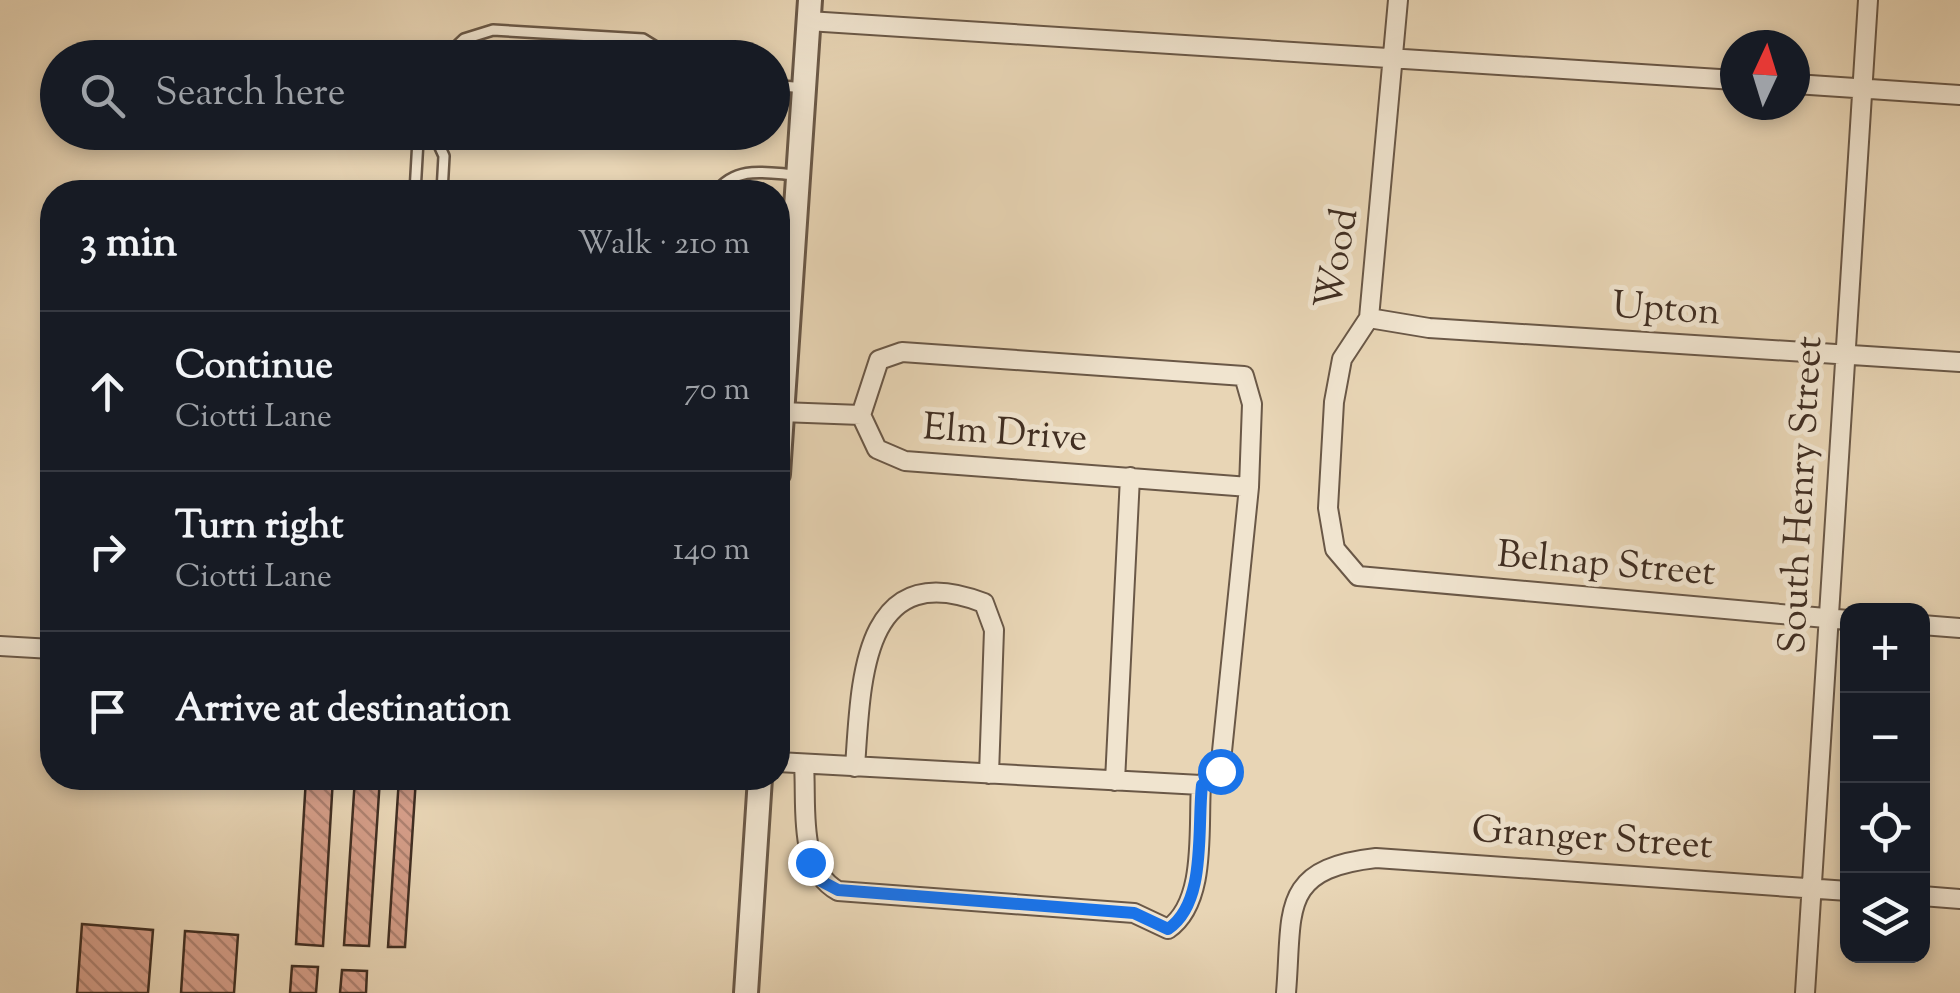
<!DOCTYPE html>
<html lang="en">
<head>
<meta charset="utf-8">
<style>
  :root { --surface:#171b24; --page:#242831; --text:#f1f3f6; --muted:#9ea1a6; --line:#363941 }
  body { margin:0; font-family:"Sorts Mill Goudy",serif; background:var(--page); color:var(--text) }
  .controls { position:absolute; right:30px; bottom:30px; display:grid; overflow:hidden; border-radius:20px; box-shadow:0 5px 15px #0003 }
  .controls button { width:90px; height:90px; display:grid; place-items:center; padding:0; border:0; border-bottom:2px solid var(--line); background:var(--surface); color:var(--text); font:50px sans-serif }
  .compass { position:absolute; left:1720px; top:30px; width:90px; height:90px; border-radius:50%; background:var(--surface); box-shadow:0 5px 15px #0003; rotate:4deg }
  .stop { position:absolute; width:30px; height:30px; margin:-22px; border:8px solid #1a73e8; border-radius:50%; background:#fff }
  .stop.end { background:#1a73e8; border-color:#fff; box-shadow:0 2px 10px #0008 }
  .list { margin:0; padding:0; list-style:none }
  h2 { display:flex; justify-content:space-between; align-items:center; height:130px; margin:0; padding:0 40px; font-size:42px }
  h2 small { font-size:32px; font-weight:400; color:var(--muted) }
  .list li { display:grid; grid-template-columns:65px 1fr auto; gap:30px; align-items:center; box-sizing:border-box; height:160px; padding:0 40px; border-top:2px solid var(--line) }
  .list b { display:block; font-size:38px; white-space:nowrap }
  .list p { margin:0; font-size:32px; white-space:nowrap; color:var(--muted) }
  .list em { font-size:32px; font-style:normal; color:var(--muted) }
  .icon { flex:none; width:55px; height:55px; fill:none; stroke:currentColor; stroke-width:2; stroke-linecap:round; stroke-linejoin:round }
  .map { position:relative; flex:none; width:1960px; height:993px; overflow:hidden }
  .search { position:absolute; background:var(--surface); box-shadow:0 5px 15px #0003; left:40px; top:40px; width:750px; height:110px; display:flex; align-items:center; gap:25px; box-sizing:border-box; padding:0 35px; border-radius:55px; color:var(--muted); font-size:38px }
  .panel { position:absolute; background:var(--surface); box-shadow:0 5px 15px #0003; left:40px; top:180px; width:750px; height:610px; border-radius:40px }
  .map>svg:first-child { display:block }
</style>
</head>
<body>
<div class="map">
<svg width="1960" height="993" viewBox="0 0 1960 993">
  <defs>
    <pattern id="building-back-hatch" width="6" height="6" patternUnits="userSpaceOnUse" patternTransform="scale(2.5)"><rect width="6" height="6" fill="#d59e89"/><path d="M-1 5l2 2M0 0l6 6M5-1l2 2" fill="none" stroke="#ae8170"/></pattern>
  </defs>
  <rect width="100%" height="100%" fill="#e8d5b5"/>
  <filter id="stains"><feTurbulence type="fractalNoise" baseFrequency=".002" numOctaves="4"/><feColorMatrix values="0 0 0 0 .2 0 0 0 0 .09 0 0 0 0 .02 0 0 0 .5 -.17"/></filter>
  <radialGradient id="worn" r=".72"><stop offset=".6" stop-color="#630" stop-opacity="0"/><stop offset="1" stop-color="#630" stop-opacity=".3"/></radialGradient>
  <path fill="url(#building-back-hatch)" stroke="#402e22" stroke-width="2.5" d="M306 778H333L323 946 296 944Z
    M355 778H380L369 946 344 945Z
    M399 778H416L405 947H388Z
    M82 924 153 930 148 993H77Z
    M185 931 238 935 234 993H181Z
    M292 966 318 967 316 993H290Z
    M342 970 367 971 366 993H340Z"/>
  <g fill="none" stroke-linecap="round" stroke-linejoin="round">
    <defs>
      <path id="service" d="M444 58 464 39 493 30 643 39 674 58
        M772 85 804 88
        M433 132 444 156 442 192
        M415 192 418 140 426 132
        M716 192C737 165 766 173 796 175"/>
      <path id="minor" d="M1398 0 1369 318 1342 359 1334 402 1328 508 1335 549 1358 576 1848 620
        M808 21 1735 80
        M1795 84 1960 95
        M1369 318 1429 328 1960 362
        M781 412 861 415 877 449 905 461 1249 487
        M1922 625 1960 628
        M0 646 52 649
        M778 762 1201 785 1220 771 1249 487 1252 404 1244 376 902 352 879 360 861 415
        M804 765C807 807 797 868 838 891L1134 913 1168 929C1207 902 1198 829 1201 785
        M855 767C861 683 861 555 984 603L994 630 989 774
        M1115 781 1130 477
        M1922 896 1960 899
        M1286 993C1293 911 1278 869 1376 858L1848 891
        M1805 993 1868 0"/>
      <path id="tertiary" d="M778 474 810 0
        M746 993 760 778"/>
    </defs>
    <use href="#service" stroke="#6a5847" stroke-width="14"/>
    <use href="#minor" stroke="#6a5847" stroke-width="22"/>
    <use href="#tertiary" stroke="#6a5847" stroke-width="28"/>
    <use href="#service" stroke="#f0e4cf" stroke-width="9"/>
    <use href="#minor" stroke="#f0e4cf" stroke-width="18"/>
    <use href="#tertiary" stroke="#f0e4cf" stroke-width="22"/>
  </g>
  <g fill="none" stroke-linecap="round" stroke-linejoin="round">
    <path stroke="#1a73e8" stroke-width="12" d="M810 862 821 881 838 890 1134 913 1168 929C1207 903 1197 829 1202 785L1220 771"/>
  </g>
  <g text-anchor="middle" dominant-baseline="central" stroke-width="10" stroke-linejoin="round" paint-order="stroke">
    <g font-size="38" fill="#402e22" stroke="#f0e4cf">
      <text transform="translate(1339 259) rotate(-80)">Wood</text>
      <text transform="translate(1666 311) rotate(4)">Upton</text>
      <text transform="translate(1005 435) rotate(4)">Elm Drive</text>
      <text transform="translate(1803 495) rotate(-87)">South Henry Street</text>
      <text transform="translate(1606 566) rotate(5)">Belnap Street</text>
      <text transform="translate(1592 840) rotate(4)">Granger Street</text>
    </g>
  </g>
  <rect width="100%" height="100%" filter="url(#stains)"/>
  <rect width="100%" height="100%" fill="url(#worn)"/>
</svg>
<div class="controls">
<button>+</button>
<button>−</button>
<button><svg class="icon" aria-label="locate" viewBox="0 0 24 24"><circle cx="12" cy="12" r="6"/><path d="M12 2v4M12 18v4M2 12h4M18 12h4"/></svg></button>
<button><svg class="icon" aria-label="layers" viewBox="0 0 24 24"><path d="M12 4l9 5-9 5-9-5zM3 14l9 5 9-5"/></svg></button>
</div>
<svg class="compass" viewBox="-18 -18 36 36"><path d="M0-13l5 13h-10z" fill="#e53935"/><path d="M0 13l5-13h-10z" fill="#9ea1a6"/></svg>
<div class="stop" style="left:1220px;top:771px"></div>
<div class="stop end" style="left:810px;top:862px"></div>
<div class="search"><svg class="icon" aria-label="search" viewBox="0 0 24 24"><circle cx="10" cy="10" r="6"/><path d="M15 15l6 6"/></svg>Search here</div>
<section class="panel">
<h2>3 min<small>Walk · 210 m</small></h2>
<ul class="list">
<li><svg class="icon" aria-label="ahead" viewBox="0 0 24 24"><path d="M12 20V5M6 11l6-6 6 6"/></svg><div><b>Continue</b><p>Ciotti Lane</p></div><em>70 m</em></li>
<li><svg class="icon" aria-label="right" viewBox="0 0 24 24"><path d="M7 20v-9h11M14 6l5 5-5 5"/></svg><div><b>Turn right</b><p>Ciotti Lane</p></div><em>140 m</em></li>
<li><svg class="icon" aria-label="arrive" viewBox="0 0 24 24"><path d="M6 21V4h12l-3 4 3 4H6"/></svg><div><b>Arrive at destination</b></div></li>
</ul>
</section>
</div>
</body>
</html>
